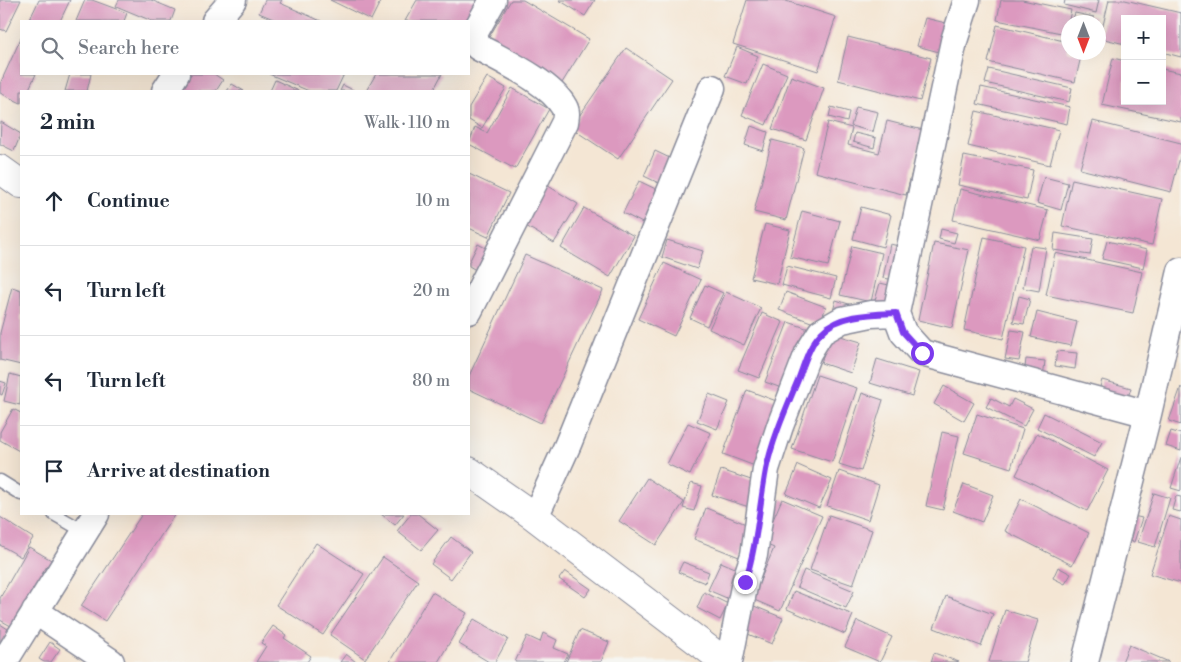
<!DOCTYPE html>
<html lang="en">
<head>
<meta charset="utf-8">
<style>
  :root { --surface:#fff; --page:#f2f2f3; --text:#1f2937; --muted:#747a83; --line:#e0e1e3 }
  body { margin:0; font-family:"Libre Bodoni",serif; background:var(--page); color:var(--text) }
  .controls { position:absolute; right:15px; top:15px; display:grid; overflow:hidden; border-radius:0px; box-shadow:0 5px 20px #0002 }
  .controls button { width:45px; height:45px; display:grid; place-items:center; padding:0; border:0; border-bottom:1px solid var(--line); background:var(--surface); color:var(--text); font:25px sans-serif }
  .compass { position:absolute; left:1061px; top:15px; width:45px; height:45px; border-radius:50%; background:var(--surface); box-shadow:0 5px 20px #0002; rotate:180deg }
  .stop { position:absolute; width:15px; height:15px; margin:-11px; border:4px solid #7c3aed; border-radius:50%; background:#fff }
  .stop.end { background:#7c3aed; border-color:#fff; box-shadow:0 1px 5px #0008 }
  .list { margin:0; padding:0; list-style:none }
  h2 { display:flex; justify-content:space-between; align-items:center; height:65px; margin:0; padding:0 20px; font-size:21px }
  h2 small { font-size:16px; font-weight:400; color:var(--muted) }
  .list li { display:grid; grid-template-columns:32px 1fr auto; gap:15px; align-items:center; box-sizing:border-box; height:90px; padding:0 20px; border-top:1px solid var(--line) }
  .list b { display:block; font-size:19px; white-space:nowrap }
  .list em { font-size:16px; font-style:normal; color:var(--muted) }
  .icon { flex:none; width:28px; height:28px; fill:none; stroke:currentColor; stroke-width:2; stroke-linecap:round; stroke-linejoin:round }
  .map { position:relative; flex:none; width:1181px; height:662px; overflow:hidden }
  .search { position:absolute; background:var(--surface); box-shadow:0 5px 20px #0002; left:20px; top:20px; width:450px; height:55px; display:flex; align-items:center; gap:12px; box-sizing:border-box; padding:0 18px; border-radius:0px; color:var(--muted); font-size:19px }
  .panel { position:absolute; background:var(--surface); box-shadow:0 5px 20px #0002; left:20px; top:90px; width:450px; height:425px; border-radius:0px }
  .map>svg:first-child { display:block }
</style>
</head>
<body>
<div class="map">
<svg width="1181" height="662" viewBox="0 0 1181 662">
  <rect width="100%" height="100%" fill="#f6f6f2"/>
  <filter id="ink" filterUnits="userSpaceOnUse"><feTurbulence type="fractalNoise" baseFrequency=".02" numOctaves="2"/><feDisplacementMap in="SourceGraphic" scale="10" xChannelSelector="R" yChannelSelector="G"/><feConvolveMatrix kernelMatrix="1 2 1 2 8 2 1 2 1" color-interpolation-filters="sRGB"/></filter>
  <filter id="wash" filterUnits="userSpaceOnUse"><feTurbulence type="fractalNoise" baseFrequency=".0096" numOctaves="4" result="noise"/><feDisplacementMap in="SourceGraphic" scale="20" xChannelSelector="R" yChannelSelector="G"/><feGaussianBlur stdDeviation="1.12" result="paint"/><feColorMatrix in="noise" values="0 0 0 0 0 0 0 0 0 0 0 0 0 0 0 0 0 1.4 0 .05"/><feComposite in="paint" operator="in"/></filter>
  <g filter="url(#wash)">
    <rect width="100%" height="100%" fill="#f4e6d4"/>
    <g id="blocks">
      <path fill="#dc99bf" d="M0 0H21L6 31 0 29Z
        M39 0H70L60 21H29Z
        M85 0H92L127 13 124 21H76Z
        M119 0H151L175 10 171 21H152L116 6Z
        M265 0H282L280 3 321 21H278L259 13Z
        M330 0H381L371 20Z
        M417 0H476L482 3 469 21H405Z
        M511 0H523L589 39 562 83 488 39Z
        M559 0H595L585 16Z
        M747 0H783L836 17 818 71 733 44Z
        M1001 0H1022L1071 10 1066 34 997 20Z
        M1065 0H1099L1096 13 1064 5Z
        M1109 0H1125L1181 13V57L1162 52V19H1125V44L1100 38Z
        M1075 13 1094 17 1093 22H1072Z
        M925 18 946 23 939 52 917 46Z
        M997 25 1068 42V52H1082L1075 82 988 62Z
        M848 37 931 58 920 101 838 80Z
        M21 38V74H36L28 91H21V103L0 93V84Z
        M737 47 758 56 747 84 725 76Z
        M626 48 672 79 618 159 571 128Z
        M1113 58 1125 61V101H1162V69L1181 73V122L1102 105Z
        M763 64 787 74 766 125 742 115Z
        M989 69 1072 88 1069 102 985 83Z
        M70 74H91L87 91H65Z
        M191 74H214L223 80 216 91H179Z
        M269 74H344L336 91H309Z
        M376 74H442L433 91H366Z
        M791 76 824 88 806 140 772 129Z
        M487 77 506 88 482 128 469 120V107Z
        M275 80 299 91H270Z
        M232 84 244 91H227Z
        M343 85 355 91H340Z
        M981 87 1070 107 1067 124 977 104Z
        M512 88 549 109 515 169 469 144 475 127 487 133Z
        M831 107 849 112 847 122 829 117Z
        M856 107 878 112 873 132 851 126Z
        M976 111 1059 130 1050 165 968 146Z
        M887 121 923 130 906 195 815 172 828 122 852 128 848 145 879 153Z
        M1093 121 1181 143V153L1171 192 1080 169Z
        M1 122 21 134 14 151 0 144Z
        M751 126 768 132 763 151 745 145Z
        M855 133 876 138 874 148 853 142Z
        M772 140 804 148 786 220 754 212Z
        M655 151 676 161 665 186 644 176Z
        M964 156 1033 170 1027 200 958 185Z
        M469 174 509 193 488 237 469 228Z
        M1044 177 1068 183 1061 210 1037 203Z
        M1072 179 1162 199 1152 245 1062 226Z
        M639 181 666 194 650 227 623 213Z
        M545 184 578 204 554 243 521 223Z
        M960 189 1048 210 1040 240 953 220Z
        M861 207 891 215 883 247 853 239Z
        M584 208 634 236 610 277 561 248Z
        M802 211 840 221 828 266 790 257Z
        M765 224 790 230 777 284 751 278Z
        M941 229 957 233 954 243 939 239Z
        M1055 233 1093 239 1090 255 1053 250Z
        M984 237 1024 246 1003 339 964 330Z
        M667 240 703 251 697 269 662 257Z
        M1107 241 1147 250 1143 268 1102 259Z
        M934 243 969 250 952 328 918 320Z
        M478 244 495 253 484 275 469 266V262Z
        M890 244 903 247 895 280 883 278Z
        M852 246 882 253 871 302 840 295Z
        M1031 246 1046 248 1039 291 1023 288Z
        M1055 253 1142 272 1133 313 1046 295Z
        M525 255 603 290 541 423 469 389V376Z
        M664 263 701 280 674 336 638 319Z
        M787 266 836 278 831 298 782 285Z
        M880 283 893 286 886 311 873 307Z
        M705 285 723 293 707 326 690 318Z
        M12 287 21 290V365L0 360V333Z
        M726 292 761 308 744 345 709 329Z
        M786 292 826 307 819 325 779 310Z
        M1019 296 1030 299 1024 324 1013 322Z
        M836 300 852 305 833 311Z
        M1037 312 1077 322 1071 346 1031 337Z
        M762 313 783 322 759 378 738 370Z
        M788 322 809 329 787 390 765 382Z
        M1011 330 1025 332 1019 361 1005 359Z
        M830 333 861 342 851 373 821 363Z
        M1057 351 1077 353 1075 369 1055 366Z
        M877 359 919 372 912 396 870 383Z
        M1026 359 1045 361 1043 378 1024 376Z
        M10 374 21 377 20 405 4 401Z
        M817 375 857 388 832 462 792 449Z
        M1102 380 1131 388 1125 406 1097 397Z
        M0 381 6 383 2 395 0 394Z
        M944 386 974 403 964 421 934 404Z
        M1181 387V425L1169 421Z
        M747 390 779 402 755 466 723 454Z
        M862 393 883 400 861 471 839 464Z
        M709 394 729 402 717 429 697 421Z
        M991 398 1009 407 1013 399 1033 409 1024 426 986 407Z
        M13 409 21 413V452L0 440V432Z
        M1044 413 1102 442 1094 457 1037 428Z
        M977 414 1023 429 1011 468 964 453Z
        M688 423 711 433 690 475 667 464Z
        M1171 431 1181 434V451L1166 446Z
        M942 432 959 436 943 510 926 506Z
        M1037 433 1108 470 1087 511 1016 475Z
        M1181 457V491L1171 488Z
        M798 465 832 480 819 508 786 494Z
        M721 470 763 484 755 509 712 495Z
        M839 471 879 485 868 520 827 506Z
        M647 478 684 502 656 545 619 521Z
        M691 483 702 486 694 511 683 508Z
        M964 484 993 495 982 522 953 511Z
        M1154 493 1170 498 1155 547 1138 542Z
        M1176 496 1181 497V512L1172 510Z
        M782 499 822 516 780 611 752 599 774 548 763 543Z
        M1021 499 1089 533 1072 565 1005 531Z
        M706 508 751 526 739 557 694 539Z
        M142 514H175L105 621 81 606Z
        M381 514H404L395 525Z
        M411 514H418L438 530 421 550 397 531Z
        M829 515 872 530 853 585 810 570Z
        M1133 516 1142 518 1134 542 1126 540Z
        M1169 516 1181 520V583L1150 574Z
        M0 517 33 538 21 557 0 545Z
        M451 537 471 552 451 579 431 564Z
        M316 543 364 574 323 635 276 605Z
        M29 547 58 564 20 631 0 620V598Z
        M383 557 418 581 365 659 330 635Z
        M683 562 709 572 705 583 678 572Z
        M721 562 742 571 729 599 708 590Z
        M1058 567 1071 574 1065 584 1053 578Z
        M804 570 854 591 846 608 797 587Z
        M565 571 591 589 585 597 559 579Z
        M794 591 853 615 845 634 787 609Z
        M432 592 467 613 438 662H392L390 661Z
        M704 592 728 604 720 620 697 608Z
        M946 596 993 614 981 646 934 628Z
        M754 606 783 618 772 644 743 632Z
        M1005 610 1038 620 1025 662H989Z
        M474 619 508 639 495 662H489L459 644Z
        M857 621 892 637 880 662 845 647Z
        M0 624 11 631 0 644Z
        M273 626 286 635 284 638 311 656 307 662H256L266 646 261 643Z
        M580 630 609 642 601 662H566Z
        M543 633 557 640 554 648 568 654 564 662H515L527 636 540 642Z
        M50 642 60 649 51 662H44L39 659Z
        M1129 645 1169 662H1122Z
        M934 653 959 662H931Z
        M346 654 356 662H340Z"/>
    </g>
  </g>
  <g filter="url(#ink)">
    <use href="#blocks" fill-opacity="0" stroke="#888a99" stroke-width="1"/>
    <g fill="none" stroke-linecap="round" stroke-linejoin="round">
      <defs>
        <path id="service" d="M0 481 21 494
          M54 514 85 532"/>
        <path id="minor" d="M967 0 954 41 896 313 903 332 922 353 1148 414
          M215 21 233 0
          M165 91 176 74
          M469 311 565 122C566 116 567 112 564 107 550 82 503 61 478 47L474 42V34L493 0
          M535 517 568 444 712 88
          M35 611 111 662
          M4 662 96 514
          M729 662 745 582 754 555 766 469 780 426 808 353 821 332 842 320 871 314 896 313
          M1085 662 1148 414 1181 271"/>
        <path id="secondary" d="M0 169 21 184
          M469 471 535 517 725 662"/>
      </defs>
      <use href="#service" stroke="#888a99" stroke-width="15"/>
      <use href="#minor" stroke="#888a99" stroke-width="29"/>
      <use href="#secondary" stroke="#888a99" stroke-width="30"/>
      <use href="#service" stroke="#fff" stroke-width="12"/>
      <use href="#minor" stroke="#fff" stroke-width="26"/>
      <use href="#secondary" stroke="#fff" stroke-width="28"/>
    </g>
  </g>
  <g fill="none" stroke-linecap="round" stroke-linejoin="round" filter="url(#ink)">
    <path stroke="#7c3aed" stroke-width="6" d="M745 582C757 545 759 508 766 470 772 440 786 409 798 380 804 365 809 345 821 333 838 314 873 314 896 313L903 332 922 353"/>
  </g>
</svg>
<div class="controls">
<button>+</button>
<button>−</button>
</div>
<svg class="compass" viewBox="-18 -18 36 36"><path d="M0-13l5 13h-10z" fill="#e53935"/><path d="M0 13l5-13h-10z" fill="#747a83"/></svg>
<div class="stop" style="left:922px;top:353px"></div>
<div class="stop end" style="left:745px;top:582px"></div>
<div class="search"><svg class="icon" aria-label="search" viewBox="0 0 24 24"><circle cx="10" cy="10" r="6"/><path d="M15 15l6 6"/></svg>Search here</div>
<section class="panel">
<h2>2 min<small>Walk · 110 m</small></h2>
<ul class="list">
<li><svg class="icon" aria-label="ahead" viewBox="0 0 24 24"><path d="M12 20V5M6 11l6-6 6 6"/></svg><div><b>Continue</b></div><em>10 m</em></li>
<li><svg class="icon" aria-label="left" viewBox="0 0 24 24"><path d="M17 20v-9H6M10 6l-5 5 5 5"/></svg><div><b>Turn left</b></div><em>20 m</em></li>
<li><svg class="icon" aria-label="left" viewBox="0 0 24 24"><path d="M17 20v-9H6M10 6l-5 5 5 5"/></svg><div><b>Turn left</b></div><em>80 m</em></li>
<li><svg class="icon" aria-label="arrive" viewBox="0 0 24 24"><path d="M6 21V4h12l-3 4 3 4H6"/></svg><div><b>Arrive at destination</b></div></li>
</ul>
</section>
</div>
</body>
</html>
